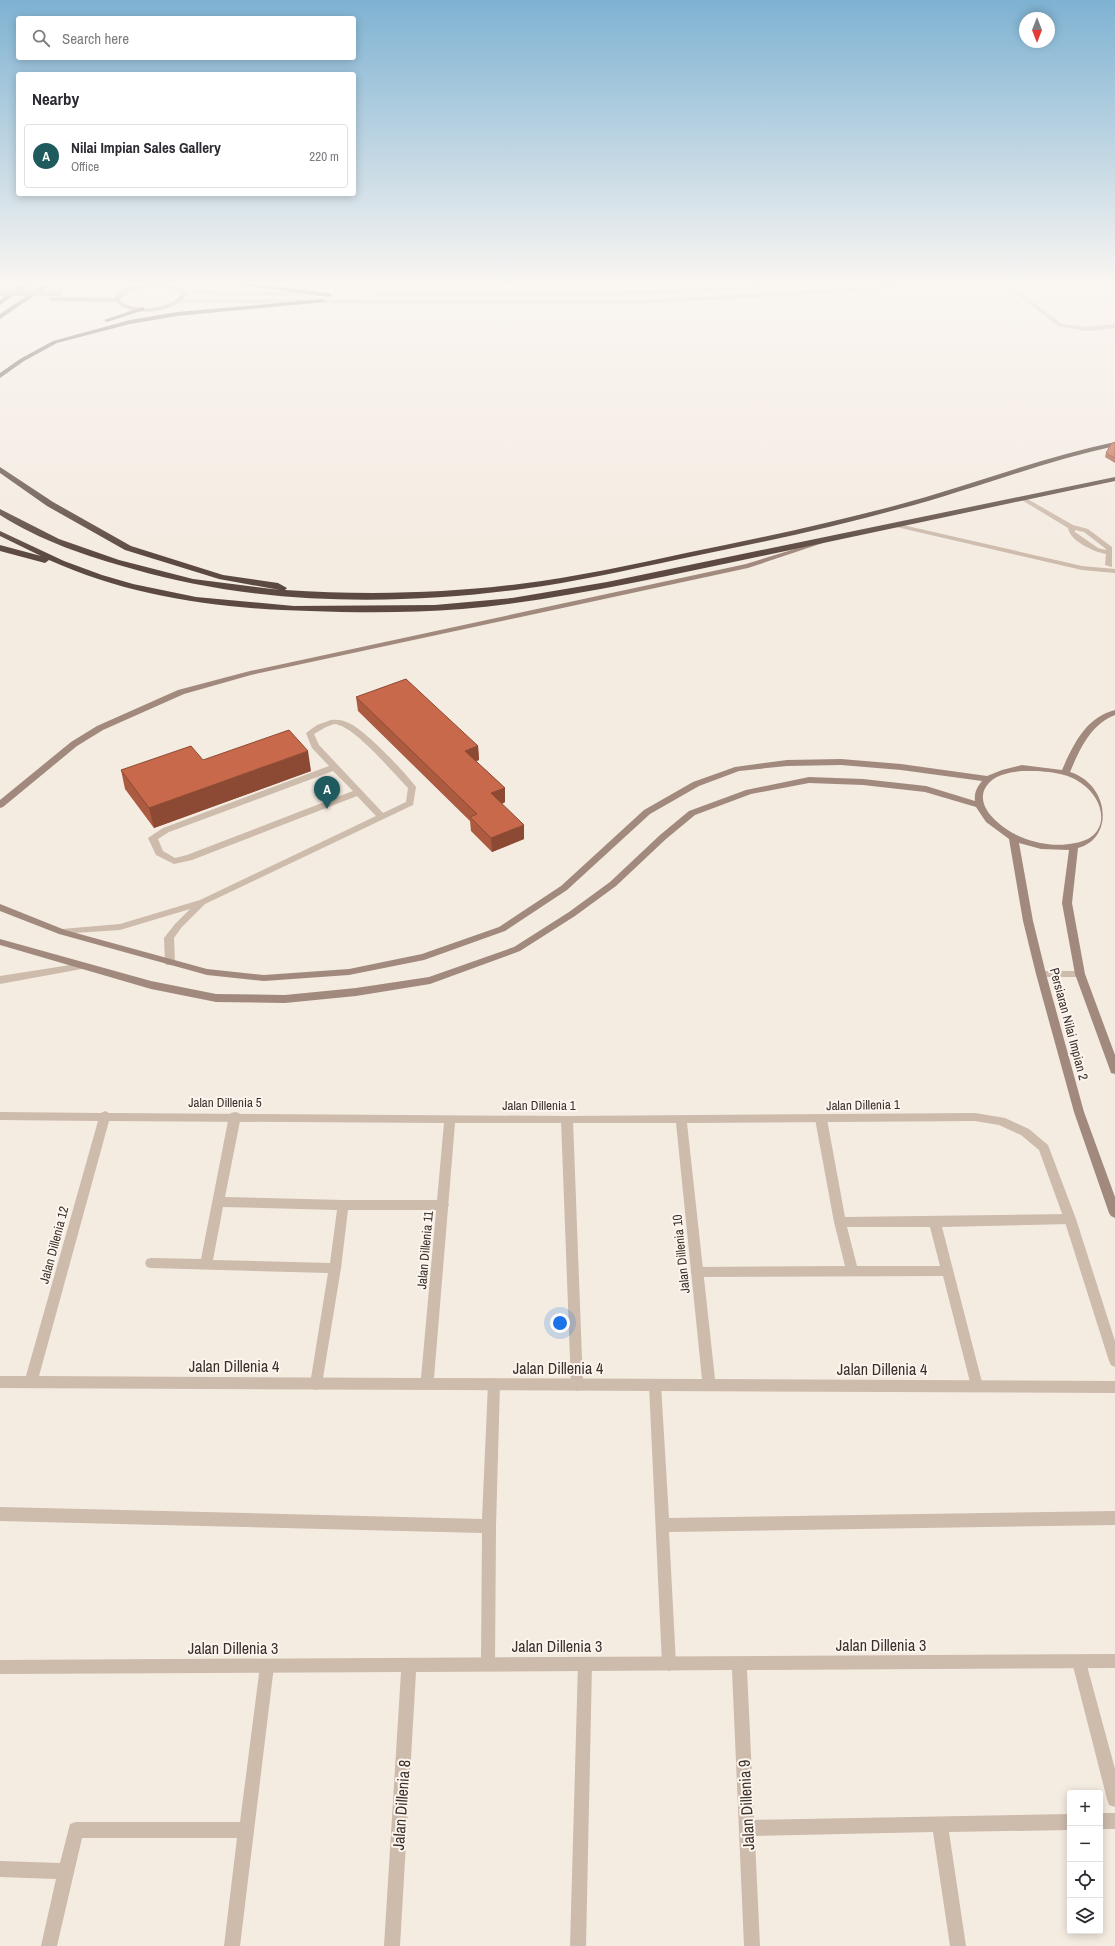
<!DOCTYPE html>
<html lang="en">
<head>
<meta charset="utf-8">
<style>
  :root { --surface:#fff; --page:#f7f7f7; --text:#2b2b33; --muted:#7c7c81; --line:#e1e1e2; --accent:#1f5a5e }
  body { margin:0; font-family:"Archivo Narrow",sans-serif; background:var(--page); color:var(--text) }
  .controls { position:absolute; right:12px; bottom:12px; display:grid; overflow:hidden; border-radius:4px; box-shadow:0 2px 10px #0003 }
  .controls button { width:36px; height:36px; display:grid; place-items:center; padding:0; border:0; border-bottom:1px solid var(--line); background:var(--surface); color:var(--text); font:20px sans-serif }
  .compass { position:absolute; left:1019px; top:12px; width:36px; height:36px; border-radius:50%; background:var(--surface); box-shadow:0 2px 10px #0003; rotate:180deg }
  .you { position:absolute; left:560px; top:1323px; width:14px; height:14px; margin:-10px; border:3px solid #fff; border-radius:50%; background:#1a73e8; box-shadow:0 0 0 6px #1a73e833 }
  .badge { display:grid; place-items:center; width:26px; height:26px; border-radius:50%; background:var(--accent); color:#fff; font-size:13px; font-weight:700 }
  .pin { position:absolute; translate:-50% -33px; filter:drop-shadow(0 1px 2px #0008) }
  .pin::after { content:''; position:absolute; top:21px; width:14px; height:12px; background:inherit; clip-path:polygon(0 0,100% 0,50% 100%) }
  .list { margin:0; padding:0; list-style:none }
  h2 { display:flex; justify-content:space-between; align-items:center; height:52px; margin:0; padding:0 16px; font-size:17px }
  h2 small { font-size:13px; font-weight:400; color:var(--muted) }
  .list li { display:grid; grid-template-columns:26px 1fr auto; gap:12px; align-items:center; box-sizing:border-box; height:64px; margin:0 8px 8px; padding:0 8px; border:1px solid var(--line); border-radius:4px }
  .list b { display:block; font-size:15px; white-space:nowrap }
  .list p { margin:0; font-size:13px; white-space:nowrap; color:var(--muted) }
  .list em { font-size:13px; font-style:normal; color:var(--muted) }
  .icon { flex:none; width:22px; height:22px; fill:none; stroke:currentColor; stroke-width:2; stroke-linecap:round; stroke-linejoin:round }
  .map { position:relative; flex:none; width:1115px; height:1946px; overflow:hidden }
  .search { position:absolute; background:var(--surface); box-shadow:0 2px 10px #0003; left:16px; top:16px; width:340px; height:44px; display:flex; align-items:center; gap:10px; box-sizing:border-box; padding:0 14px; border-radius:4px; color:var(--muted); font-size:15px }
  .panel { position:absolute; background:var(--surface); box-shadow:0 2px 10px #0003; left:16px; top:72px; width:340px; height:124px; border-radius:4px }
  .map>svg:first-child { display:block }
</style>
</head>
<body>
<div class="map">
<svg width="1115" height="1946" viewBox="0 0 1115 1946">
  <rect width="100%" height="100%" fill="#f4ebe1"/>
  <g fill="none" stroke-linecap="round" stroke-linejoin="round">
    <path fill="#cdbbac" fill-rule="evenodd" d="M1020 497H1024L1073 525 1088 529 1112 547V567L1105 565 1106 554C1094 552 1070 541 1068 528L1020 499ZM1075 530 1084 532 1106 549V550L1098 548 1075 532Z
      M894 523 1082 566 1115 569V573L1082 570 892 526V524Z
      M331 720C337 719 343 720 349 723 366 731 404 771 416 787L413 805 205 904 181 928 174 938 175 963 174 965H166L165 963 164 938 175 924 190 909 120 930 59 934 57 932 62 929 120 924 200 900 376 816 357 796 192 860 174 864 156 855 148 838 163 828 329 766 312 748 306 733 317 725ZM334 724C354 725 393 773 408 788L406 802 383 813 319 745 314 734 326 727ZM333 771 353 791 187 855 175 858 163 851 158 839 169 832Z
      M1041 971H1080L1085 974 1080 977H1041L1036 974Z
      M235 1112 239 1113 241 1116 225 1197 343 1200H443L447 1202 449 1205 447 1208 443 1210H348L341 1268 322 1384 321 1388 316 1390 311 1388 310 1384 328 1273 151 1268 147 1267 145 1263 147 1259 151 1258 201 1259 229 1116 231 1113ZM223 1207 337 1210 330 1263 213 1260Z
      M821 1115 825 1116 827 1119 845 1217 1070 1214 1074 1216 1076 1219 1074 1222 1070 1224 942 1227 983 1386 982 1390 977 1392 972 1390 971 1386 943 1276 697 1277 693 1276 691 1272 693 1268 697 1267 845 1266 834 1222 815 1119 817 1116ZM847 1227H930L940 1266H857Z
      M567 1116 571 1117 573 1120 583 1385 582 1389 577 1391 572 1389 571 1385 561 1120 563 1117Z
      M494 1378 499 1380 500 1384 496 1526 495 1664 493 1669 488 1671 483 1669 481 1664 482 1533 0 1521V1507L482 1519 488 1384 489 1380Z
      M655 1379 660 1381 661 1385 669 1518 1115 1511V1525L669 1532 676 1664 674 1669 669 1671 664 1669 662 1664 649 1385 650 1381Z
      M1079 1655 1084 1657 1086 1662 1115 1769V1807L1109 1805 1107 1799 1072 1662 1074 1657Z
      M585 1657 590 1659 592 1664 586 1946H570L578 1664 580 1659Z
      M267 1659 272 1661 274 1666 240 1946H224L237 1838H82L57 1946H41L56 1879 0 1877V1861L60 1863 70 1824 76 1822H240L260 1666 262 1661Z
      M1100 1813H1115V1829H1100Z
      M1070 1814V1830L949 1832 966 1946H950L933 1832 747 1836 741 1834 739 1828 741 1822 747 1820Z"/>
    <path fill="#cdbbac" fill-rule="evenodd" d="M814 282H847L646 295 378 296 375 294 378 292 646 291Z
      M930 282H955L821 294 637 304 179 303 176 301 179 299 637 300 821 290Z
      M1001 282H1006L1062 324 1087 327 1115 324V328L1087 331 1058 326Z
      M180 291 302 292 305 294 302 296 182 294 179 292Z
      M83 963 88 966 87 968 0 984V976Z
      M105 1111 109 1113 567 1116 975 1113 1005 1118 1029 1129 1048 1145 1076 1219 1115 1341V1367L1111 1365 1109 1361 1064 1219 1039 1150 1021 1135 999 1125 975 1121 687 1123 715 1379 1115 1381V1393L0 1388V1376H26L98 1121 0 1120V1112L101 1113ZM109 1121 444 1123 421 1378 39 1376ZM455 1123H676L702 1379 434 1378Z
      M1115 1654V1668L747 1670 760 1946H744L732 1670 416 1672 400 1946H384L401 1672 0 1674V1660Z"/>
    <path fill="#a18a7d" fill-rule="evenodd" d="M152 283C165 283 179 283 187 295 173 313 133 318 116 302L51 301 48 299 51 297 115 298C122 285 139 285 152 283ZM152 287 172 288 181 295C169 310 134 313 120 300L129 291Z
      M821 541 826 542 748 568 251 675 184 694 103 730 77 746 3 807 0 808V800L71 742 97 726 178 690 250 671 746 564Z
      M1115 710V715C1090 725 1080 749 1070 772 1109 784 1115 838 1078 848L1072 903 1085 974 1115 1055V1074L1111 1073 1110 1070 1075 974 1062 903 1069 850 1041 849 1019 843 1033 921 1046 974 1084 1112 1115 1197V1218L1111 1216 1109 1213 1074 1112 1036 974 1023 921 1009 839 986 822 976 807 925 792 863 785 809 783 751 794 695 815 666 839 616 886 575 916 520 951 430 984 356 996 285 1003 216 1002 151 989 0 945V939L151 981 216 994 285 995 356 988 429 977 514 947 569 912 610 882 660 835 689 811 746 790 809 777 863 779 926 786 975 801C974 793 977 787 982 781L901 770 841 765 787 766 739 771 699 786 650 814 567 890 505 931 424 960 349 975 264 981 207 975 59 934 0 911V904L65 930 207 969 264 975 349 969 422 954 499 927 561 886 644 810 693 782 735 767 787 760 841 759 901 764 987 776 1002 770 1022 765 1062 770C1073 745 1086 717 1115 710ZM1022 771C1041 771 1065 771 1081 783 1107 801 1111 837 1075 843 1058 847 1037 844 1021 837 1002 829 967 803 991 781 998 774 1012 772 1022 771Z"/>
    <path fill="#5c4a42" fill-rule="evenodd" d="M25 282H32L0 305V300Z
      M47 282H54L0 319V314Z
      M154 282H162L166 285 163 287Z
      M218 282H238L329 293 332 295 329 297Z
      M323 299 325 300V302L177 316 130 324 57 343 24 361 0 378V373L20 359 53 341 130 320 177 312Z
      M142 307 144 308V310L107 322 104 320Z
      M1115 442V446C1041 462 972 490 899 509 827 529 754 544 680 559 628 570 575 582 522 589 394 606 257 605 133 569 86 556 41 541 0 515V509L59 539 119 560 193 579 280 590 219 579 125 550 47 506 0 473V467L53 502 131 546 223 575 278 583 287 588 285 590C362 595 441 594 519 584 575 577 631 565 686 553 756 539 825 524 894 506 968 486 1040 458 1115 442Z
      M1115 477V481C996 506 877 532 757 557 660 577 562 600 462 609 412 613 360 613 310 611 221 609 131 597 49 560L45 563 0 551V545L41 556 0 536V531L64 561 102 575 133 584 196 597 294 606 435 605 512 598 607 582Z"/>
    <path stroke="#a18a7d" stroke-width="6" d="M0 293H59"/>
  </g>
  <path fill="#ac5a40" d="M1115 442V463L1105 457 1106 453Z
    M356 697 478 746 479 760 476 761 505 788V802L502 804 524 839 492 852 471 831 470 821 358 711Z
    M203 760 311 771 154 828 125 789 121 770Z"/>
  <path fill="#8c4a34" d="M478 746 479 760 466 765 465 751Z
    M308 751 311 771 154 828 149 808Z
    M505 788V802L492 808 491 793Z
    M524 825V839L492 852 491 838Z"/>
  <path fill="#c8694b" stroke="#8c4a34" d="M1115 442V458L1106 453 1111 444Z
    M406 679 478 746 465 751 505 788 491 793 524 825 491 838 470 817 477 814 356 697Z
    M289 730 308 751 149 808 121 770 191 746 203 760Z"/>
  <linearGradient id="sky" x2="0" y2="1"><stop stop-color="#7eb2d2"/><stop offset="0.51" stop-color="#faf6f2"/><stop offset="1" stop-color="#faf6f2" stop-opacity="0"/></linearGradient>
  <rect width="1115" height="555" fill="url(#sky)"/>
  <g text-anchor="middle" dominant-baseline="central" stroke-width="4" stroke-linejoin="round" paint-order="stroke">
    <g font-size="13" fill="#3b302b" stroke="#fbf5ee">
      <text transform="translate(1069 1024) rotate(75)">Persiaran Nilai Impian 2</text>
      <text x="225" y="1102">Jalan Dillenia 5</text>
      <text x="539" y="1105">Jalan Dillenia 1</text>
      <text transform="translate(863 1105) rotate(-1)">Jalan Dillenia 1</text>
      <text transform="translate(54 1245) rotate(-75)">Jalan Dillenia 12</text>
      <text transform="translate(425 1250) rotate(-85)">Jalan Dillenia 11</text>
      <text transform="translate(681 1254) rotate(-96)">Jalan Dillenia 10</text>
    </g>
    <g font-size="16" fill="#3b302b" stroke="#fbf5ee">
      <text x="234" y="1366">Jalan Dillenia 4</text>
      <text x="558" y="1368">Jalan Dillenia 4</text>
      <text x="882" y="1369">Jalan Dillenia 4</text>
      <text x="881" y="1645">Jalan Dillenia 3</text>
      <text x="557" y="1646">Jalan Dillenia 3</text>
      <text x="233" y="1648">Jalan Dillenia 3</text>
      <text transform="translate(401 1805) rotate(-86)">Jalan Dillenia 8</text>
      <text transform="translate(746 1805) rotate(-93)">Jalan Dillenia 9</text>
    </g>
  </g>
</svg>
<div class="controls">
<button>+</button>
<button>−</button>
<button><svg class="icon" aria-label="locate" viewBox="0 0 24 24"><circle cx="12" cy="12" r="6"/><path d="M12 2v4M12 18v4M2 12h4M18 12h4"/></svg></button>
<button><svg class="icon" aria-label="layers" viewBox="0 0 24 24"><path d="M12 4l9 5-9 5-9-5zM3 14l9 5 9-5"/></svg></button>
</div>
<svg class="compass" viewBox="-18 -18 36 36"><path d="M0-13l5 13h-10z" fill="#e53935"/><path d="M0 13l5-13h-10z" fill="#7c7c81"/></svg>
<div class="you"></div>
<div class="pin badge" style="left:327px;top:809px">A</div>
<div class="search"><svg class="icon" aria-label="search" viewBox="0 0 24 24"><circle cx="10" cy="10" r="6"/><path d="M15 15l6 6"/></svg>Search here</div>
<section class="panel">
<h2>Nearby<small></small></h2>
<ul class="list">
<li><span class="badge">A</span><div><b>Nilai Impian Sales Gallery</b><p>Office</p></div><em>220 m</em></li>
</ul>
</section>
</div>
</body>
</html>
